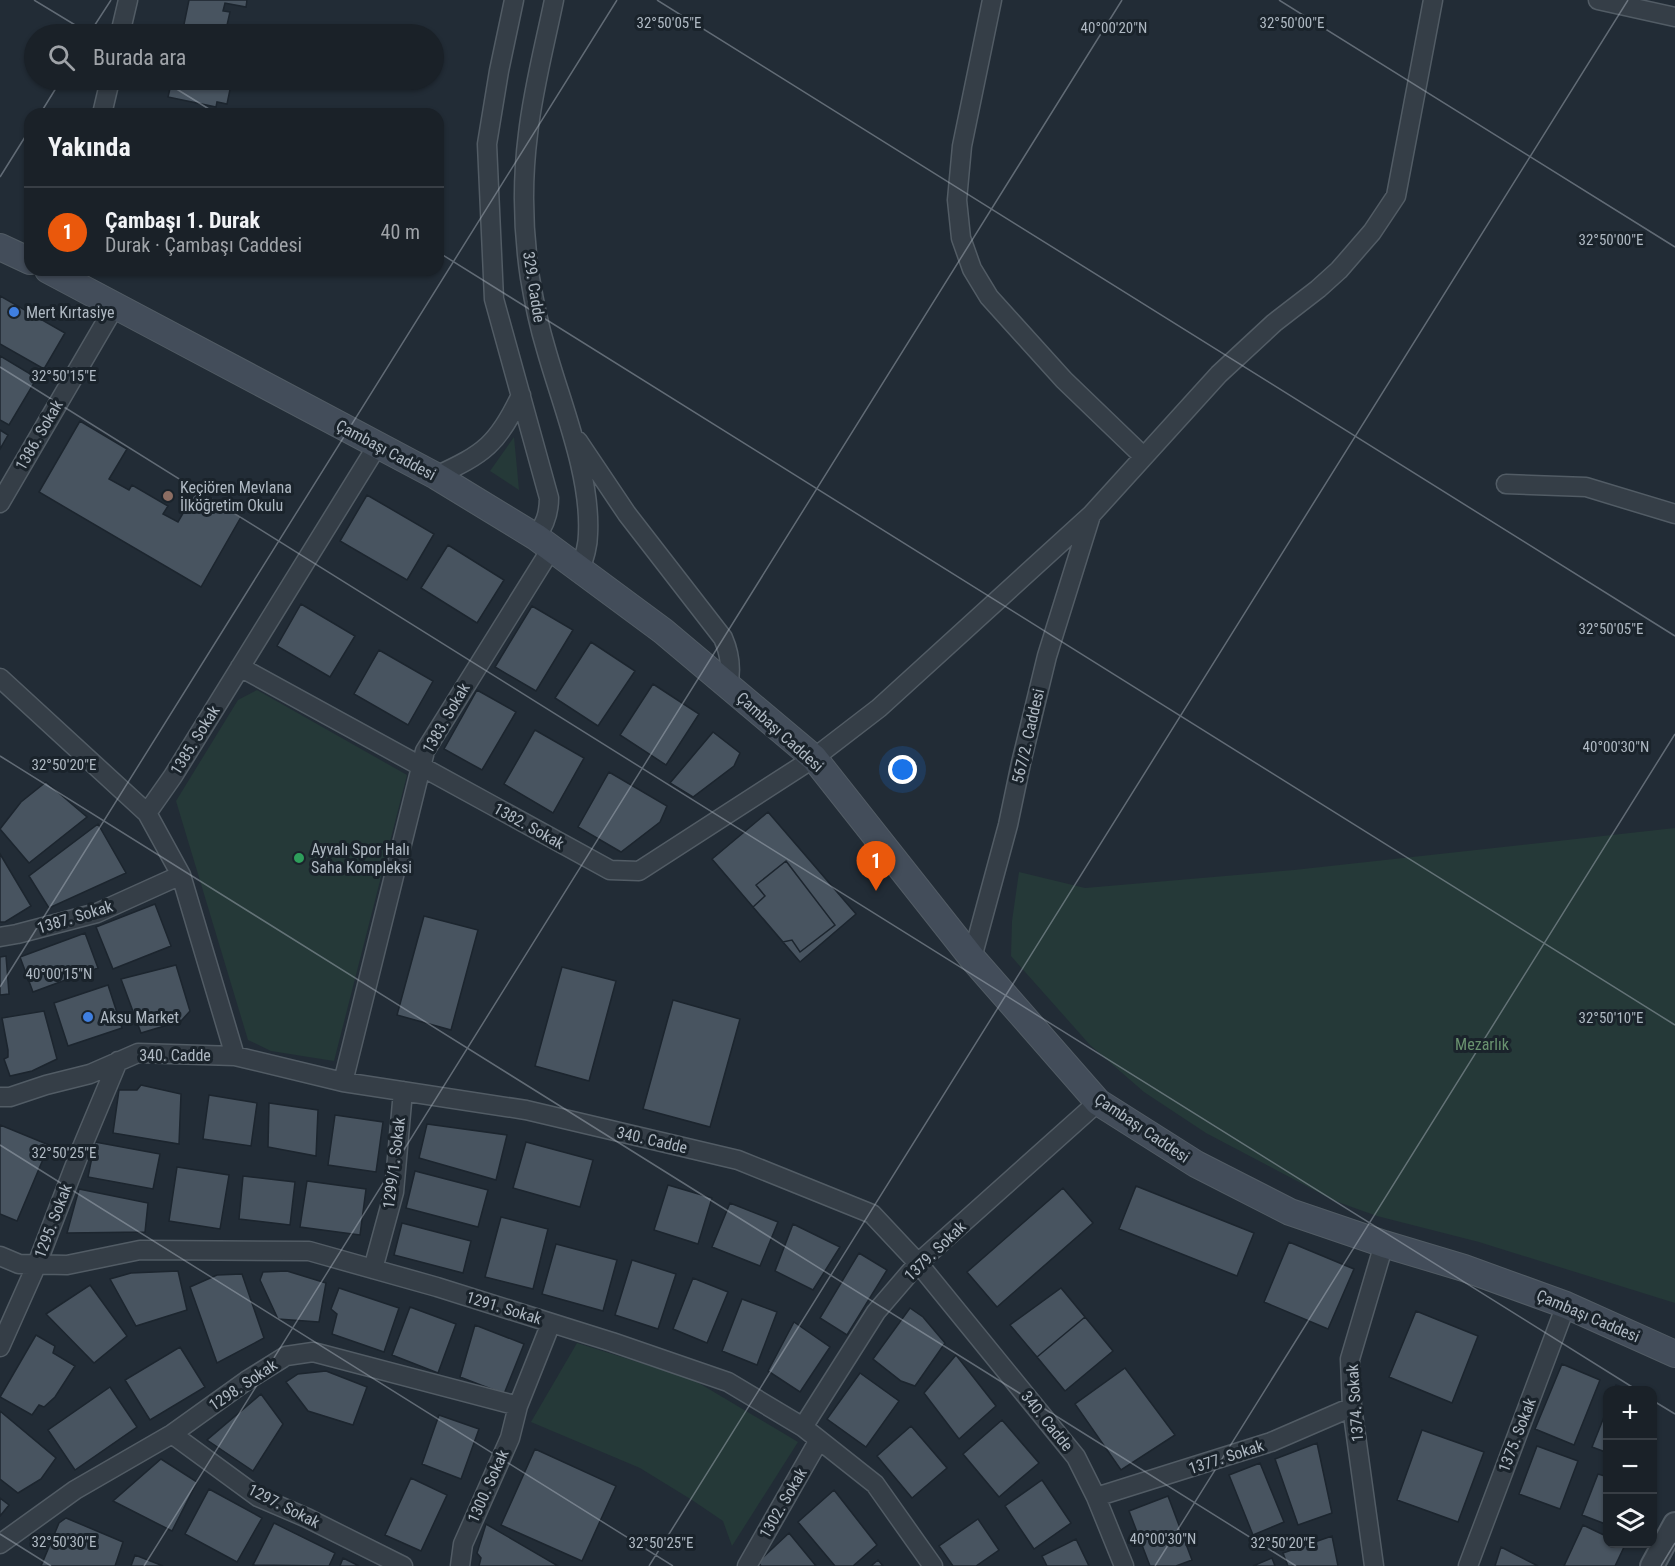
<!DOCTYPE html>
<html lang="tr">
<head>
<meta charset="utf-8">
<style>
  :root { --surface:#1a2128; --page:#272e34; --text:#f1f3f6; --muted:#9fa3a8; --line:#383e45; --accent:#ea580c }
  body { margin:0; font-family:"Roboto Condensed",sans-serif; background:var(--page); color:var(--text) }
  .controls { position:absolute; right:18px; bottom:18px; display:grid; overflow:hidden; border-radius:12px; box-shadow:0 2px 4px #0004 }
  .controls button { width:54px; height:54px; display:grid; place-items:center; padding:0; border:0; border-bottom:2px solid var(--line); background:var(--surface); color:var(--text); font:30px sans-serif }
  .you { position:absolute; left:903px; top:770px; width:21px; height:21px; margin:-15px; border:4px solid #fff; border-radius:50%; background:#1a73e8; box-shadow:0 0 0 9px #1a73e833 }
  .badge { display:grid; place-items:center; width:39px; height:39px; border-radius:50%; background:var(--accent); color:#fff; font-size:20px; font-weight:700 }
  .pin { position:absolute; translate:-50% -50px; filter:drop-shadow(0 2px 3px #0008) }
  .pin::after { content:''; position:absolute; top:32px; width:21px; height:18px; background:inherit; clip-path:polygon(0 0,100% 0,50% 100%) }
  .list { margin:0; padding:0; list-style:none }
  h2 { display:flex; justify-content:space-between; align-items:center; height:78px; margin:0; padding:0 24px; font-size:26px }
  h2 small { font-size:20px; font-weight:400; color:var(--muted) }
  .list li { display:grid; grid-template-columns:39px 1fr auto; gap:18px; align-items:center; box-sizing:border-box; height:90px; padding:0 24px; border-top:2px solid var(--line) }
  .list b { display:block; font-size:22px; white-space:nowrap }
  .list p { margin:0; font-size:20px; white-space:nowrap; color:var(--muted) }
  .list em { font-size:20px; font-style:normal; color:var(--muted) }
  .icon { flex:none; width:33px; height:33px; fill:none; stroke:currentColor; stroke-width:2; stroke-linecap:round; stroke-linejoin:round }
  .map { position:relative; flex:none; width:1675px; height:1566px; overflow:hidden }
  .search { position:absolute; background:var(--surface); box-shadow:0 2px 4px #0004; left:24px; top:24px; width:420px; height:66px; display:flex; align-items:center; gap:15px; box-sizing:border-box; padding:0 21px; border-radius:33px; color:var(--muted); font-size:22px }
  .panel { position:absolute; background:var(--surface); box-shadow:0 2px 4px #0004; left:24px; top:108px; width:420px; height:168px; border-radius:18px }
  .map>svg:first-child { display:block }
</style>
</head>
<body>
<div class="map">
<svg width="1675" height="1566" viewBox="0 0 1675 1566">
  <rect width="100%" height="100%" fill="#222c36"/>
  <path fill="#253938" d="M514 437 519 490 490 471Z
    M257 690 407 775 334 1061 271 1051 248 1040 176 801 238 700Z
    M1675 828V1303L1479 1242 1377 1216 1335 1201 1206 1133 1144 1092 1090 1045 1011 956 1012 921 1019 872 1085 888 1294 870Z
    M577 1343 692 1379 798 1442 732 1546 723 1521 692 1500 640 1468 531 1422Z"/>
  <path fill="#485460" stroke="#1c252e" stroke-width="1.5" d="M189 0H247L246 7 225 3 223 11 230 12 225 34H182Z
    M172 80H232L227 104 217 102 216 107 168 97Z
    M0 296 65 333 44 369 0 344Z
    M0 356 37 378 9 425 0 420Z
    M80 421 127 449 109 479 129 490 132 485 168 506 163 514 178 522 196 491 241 517 201 587 39 492Z
    M0 430 8 435 0 449Z
    M367 495 434 534 407 580 340 541Z
    M448 545 504 580 477 623 421 588Z
    M301 604 355 636 330 677 277 646Z
    M532 606 573 630 536 691 495 667Z
    M591 642 635 671 598 726 555 698Z
    M379 650 433 681 408 725 354 694Z
    M653 684 699 714 666 765 620 735Z
    M477 690 516 712 482 770 444 749Z
    M535 730 584 758 553 813 504 784Z
    M713 732 740 753 734 766 693 797 670 783Z
    M609 772 667 806 660 822 621 852 578 827Z
    M46 782 87 817 29 863 0 829 21 802Z
    M768 812 856 914 800 962 712 859Z
    M98 824 126 873 49 908 29 876Z
    M0 854 31 906 5 922H0Z
    M786 861 835 925 800 952 792 940 783 942 753 907 765 896 756 885Z
    M155 904 171 946 113 969 96 927Z
    M424 916 478 930 451 1030 397 1015Z
    M85 933 98 968 33 992 20 957Z
    M6 956 9 994 0 995V957Z
    M176 965 190 1011 181 1021 141 1033 121 979Z
    M562 967 616 981 589 1081 535 1066Z
    M108 985 122 1028 68 1046 54 1003Z
    M673 1000 740 1019 710 1127 643 1109Z
    M44 1011 57 1059 32 1071 10 1076 4 1059 8 1057V1050L2 1018Z
    M141 1085 181 1094 179 1144 113 1133 119 1090H137Z
    M209 1095 257 1103 251 1146 203 1139Z
    M269 1103 318 1110 316 1156 268 1147Z
    M335 1115 383 1122 376 1172 328 1165Z
    M427 1124 507 1135 496 1180 419 1158Z
    M0 1125 49 1145 17 1221 0 1214Z
    M95 1142 160 1154 153 1189 88 1177Z
    M526 1142 593 1160 580 1207 513 1188Z
    M177 1167 229 1175 220 1229 169 1221Z
    M415 1171 488 1190 478 1227 406 1208Z
    M243 1176 295 1182 290 1225 239 1219Z
    M307 1181 366 1189 360 1235 300 1227Z
    M668 1185 712 1198 698 1244 654 1230Z
    M1136 1186 1254 1233 1237 1276 1119 1229Z
    M1063 1188 1093 1223 997 1307 967 1272Z
    M79 1189 148 1203 145 1232 67 1233Z
    M730 1203 778 1222 760 1266 712 1247Z
    M501 1217 548 1229 533 1289 485 1277Z
    M402 1223 471 1241 463 1273 394 1255Z
    M793 1224 840 1247 813 1290 775 1271Z
    M1289 1242 1354 1269 1328 1329 1264 1302Z
    M556 1244 617 1260 603 1311 542 1294Z
    M859 1253 887 1270 847 1335 820 1318Z
    M632 1260 676 1274 658 1329 615 1315Z
    M178 1271 187 1310 136 1326 110 1279 131 1273Z
    M287 1271 326 1283 319 1322 278 1319 260 1280 263 1272Z
    M242 1274 264 1338 217 1363 190 1287 217 1275Z
    M693 1278 728 1292 707 1343 673 1329Z
    M90 1285 127 1336 94 1363 46 1314Z
    M339 1288 399 1308 384 1352 332 1334 337 1314 331 1309Z
    M1061 1288 1085 1317 1037 1357 1010 1325Z
    M742 1299 777 1312 757 1365 722 1351Z
    M410 1307 456 1324 438 1373 392 1355Z
    M910 1308 923 1317 945 1343 915 1386 901 1381 873 1359Z
    M1416 1311 1478 1336 1452 1403 1389 1377Z
    M1085 1317 1113 1351 1065 1391 1037 1357Z
    M794 1322 830 1347 800 1392 768 1371Z
    M475 1325 524 1344 504 1394 460 1377Z
    M36 1335 55 1346 53 1353 75 1366 55 1397 44 1407 39 1405 32 1415 0 1397Z
    M180 1347 205 1387 150 1420 125 1380Z
    M956 1355 996 1406 959 1439 924 1393Z
    M1562 1364 1600 1380 1574 1445 1535 1429Z
    M1125 1368 1175 1435 1121 1470 1075 1404Z
    M326 1371 367 1387 353 1425 308 1411 286 1382 298 1374Z
    M860 1373 899 1401 866 1447 827 1419Z
    M1616 1385 1631 1390H1614Z
    M110 1387 137 1427 75 1470 48 1430Z
    M261 1394 283 1424 253 1471 207 1440Z
    M1608 1407V1453L1592 1447Z
    M0 1411 56 1458 41 1479 18 1493 0 1479Z
    M439 1415 479 1429 461 1479 422 1464Z
    M1002 1420 1039 1463 999 1497 963 1454Z
    M911 1426 947 1468 912 1498 877 1456Z
    M1422 1430 1484 1452 1458 1522 1397 1500Z
    M1317 1443 1332 1513 1298 1525 1275 1459Z
    M1537 1446 1578 1461 1560 1509 1519 1494Z
    M535 1449 616 1486 582 1561 501 1525Z
    M161 1459 197 1482 172 1531 113 1501Z
    M1260 1463 1284 1522 1253 1535 1229 1475Z
    M1598 1474 1608 1477V1525L1582 1515Z
    M411 1478 447 1495 421 1551 385 1535Z
    M1042 1480 1071 1523 1034 1549 1005 1506Z
    M209 1489 262 1518 237 1562 185 1534Z
    M834 1490 877 1545 853 1566H835L798 1522Z
    M1168 1496 1192 1560 1176 1566H1150L1129 1511Z
    M0 1498 9 1505 0 1516Z
    M66 1518 123 1542 115 1566H41L59 1523Z
    M978 1519 999 1550 976 1566H953L939 1546Z
    M274 1523 335 1553 329 1566 253 1565Z
    M486 1524 558 1566H479L481 1558 477 1553Z
    M1583 1525 1608 1537V1544H1621L1625 1545 1615 1566H1564Z
    M789 1533 816 1566H761L758 1562Z
    M1332 1536 1338 1566H1288L1283 1553Z
    M1076 1539 1089 1566H1047L1042 1556Z
    M1501 1547 1538 1566H1495Z
    M135 1555 163 1566H131Z
    M343 1558 359 1566H340Z
    M1272 1558 1275 1566H1253Z
    M878 1560 883 1566H871Z"/>
  <g fill="none" stroke-linecap="round" stroke-linejoin="round">
    <defs>
      <path id="minor" d="M514 0 499 71 487 144 494 299 549 498C549 514 545 525 536 537
        M554 0C545 44 533 89 528 134 522 181 523 231 530 278 534 302 539 326 546 349 562 406 591 475 588 534 588 547 584 558 580 570
        M992 0 962 146 957 200 961 238 972 269 989 297 1064 380 1143 456
        M1598 0 1675 17
        M120 34 128 0
        M102 114 110 80
        M578 441 627 514 723 638C730 654 732 668 728 686
        M436 476C484 454 498 444 521 395
        M1506 484 1586 487 1675 514
        M0 503 115 306
        M240 667 610 870 639 871 814 758 879 708 1091 515 1219 374 1274 323 1318 289 1339 270 1372 232 1396 196 1433 0
        M0 678 147 813
        M0 937 17 934 97 913 181 875
        M972 958 1008 825 1021 763 1047 656 1091 515
        M235 1056 181 875 147 813 173 776 377 446
        M343 1082 425 751 551 549
        M0 1097H10L46 1085 90 1074 138 1053 235 1056 343 1082 526 1110 738 1160 872 1214 918 1263 1076 1457 1096 1497 1124 1566
        M0 1256 19 1264 67 1265 140 1250 309 1251 437 1287 612 1342 728 1382 803 1427 875 1484 933 1566
        M373 1269 394 1192 403 1091
        M0 1347 37 1264 80 1152 118 1061
        M803 1427 876 1312 918 1263 1098 1102
        M172 1434 258 1497 307 1518 403 1566
        M1096 1497 1271 1442 1352 1407
        M0 1544 75 1490 172 1434 246 1381 286 1356 313 1352 518 1406
        M460 1566 463 1544 510 1438 518 1406 551 1323
        M747 1566 819 1440
        M1374 1566 1352 1407 1350 1359 1384 1244
        M1468 1566 1566 1305"/>
      <path id="tertiary" d="M1652 1566 1675 1524"/>
      <path id="secondary" d="M0 247 30 261
        M48 270 436 476 536 537 663 631 814 758 972 958 1098 1102 1196 1164 1290 1212 1384 1244 1464 1268 1566 1305 1675 1354"/>
    </defs>
    <use href="#minor" stroke="#525c65" stroke-width="21"/>
    <use href="#tertiary" stroke="#525c65" stroke-width="26"/>
    <use href="#secondary" stroke="#525c65" stroke-width="28"/>
    <use href="#minor" stroke="#353e47" stroke-width="18"/>
    <use href="#tertiary" stroke="#353e47" stroke-width="22"/>
    <use href="#secondary" stroke="#434d5a" stroke-width="26"/>
  </g>
  <path fill="none" stroke="#afb9c3" stroke-width="1.5" stroke-opacity="0.45" d="M34 0 90 34M657 0 1675 636M1279 0 1675 247M89 34 111 0M162 80 217 114M40 114 61 80M0 177 30 129M438 252 1675 1025M0 367 1637 1390M0 756 1296 1566M0 987 617 0M0 1145 673 1566M1652 1400 1675 1414M0 1534 51 1566M144 1566 1122 0M649 1566 1628 0M1155 1566 1675 734M1661 1566 1675 1543"/>
  <g fill="#3f7fe0" stroke="#1a232b" stroke-width="2">
    <circle cx="14" cy="312" r="6"/>
    <circle cx="88" cy="1017" r="6"/>
  </g>
  <circle fill="#8d6e63" stroke="#1a232b" stroke-width="2" cx="168" cy="496" r="6"/>
  <circle fill="#2e9e5b" stroke="#1a232b" stroke-width="2" cx="299" cy="858" r="6"/>
  <g text-anchor="middle" dominant-baseline="central" stroke-width="6" stroke-linejoin="round" paint-order="stroke">
    <g font-size="16" fill="#afb9c3" stroke="#1a232b">
      <text transform="translate(534 287) rotate(81)">329. Cadde</text>
      <text transform="translate(39 435) rotate(-60)">1386. Sokak</text>
      <text transform="translate(386 450) rotate(28)">Çambaşı Caddesi</text>
      <text transform="translate(446 718) rotate(-60)">1383. Sokak</text>
      <text transform="translate(780 732) rotate(42)">Çambaşı Caddesi</text>
      <text transform="translate(1028 736) rotate(-77)">567/2. Caddesi</text>
      <text transform="translate(195 740) rotate(-58)">1385. Sokak</text>
      <text transform="translate(529 826) rotate(29)">1382. Sokak</text>
      <text transform="translate(75 917) rotate(-17)">1387. Sokak</text>
      <text x="175" y="1055">340. Cadde</text>
      <text transform="translate(1142 1128) rotate(34)">Çambaşı Caddesi</text>
      <text transform="translate(652 1140) rotate(13)">340. Cadde</text>
      <text transform="translate(394 1163) rotate(-83)">1299/1. Sokak</text>
      <text transform="translate(53 1221) rotate(-69)">1295. Sokak</text>
      <text transform="translate(935 1251) rotate(-44)">1379. Sokak</text>
      <text transform="translate(504 1308) rotate(17)">1291. Sokak</text>
      <text transform="translate(1588 1316) rotate(23)">Çambaşı Caddesi</text>
      <text transform="translate(243 1385) rotate(-34)">1298. Sokak</text>
      <text transform="translate(1355 1403) rotate(-94)">1374. Sokak</text>
      <text transform="translate(1047 1421) rotate(51)">340. Cadde</text>
      <text transform="translate(1517 1435) rotate(-69)">1375. Sokak</text>
      <text transform="translate(1226 1457) rotate(-18)">1377. Sokak</text>
      <text transform="translate(488 1486) rotate(-66)">1300. Sokak</text>
      <text transform="translate(783 1503) rotate(-60)">1302. Sokak</text>
      <text transform="translate(284 1506) rotate(27)">1297. Sokak</text>
    </g>
    <g font-size="16" fill="#afb9c3" stroke="#1a232b" text-anchor="start">
      <text x="26" y="312">Mert Kırtasiye</text>
      <text x="180" y="487">Keçiören Mevlana<tspan x="180" dy="18">İlköğretim Okulu</tspan></text>
      <text x="311" y="849">Ayvalı Spor Halı<tspan x="311" dy="18">Saha Kompleksi</tspan></text>
      <text x="100" y="1017">Aksu Market</text>
    </g>
    <g font-size="16" fill="#69926f" stroke="#1a232b">
      <text x="1482" y="1044">Mezarlık</text>
    </g>
  </g>
  <g font-size="15" text-anchor="middle" fill="#afb9c3" stroke="#1a232b" stroke-width="6" stroke-linejoin="round" paint-order="stroke">
    <text x="669" y="28">32°50'05"E</text>
    <text x="1292" y="28">32°50'00"E</text>
    <text x="1114" y="33">40°00'20"N</text>
    <text x="1611" y="245">32°50'00"E</text>
    <text x="64" y="381">32°50'15"E</text>
    <text x="1611" y="634">32°50'05"E</text>
    <text x="1616" y="752">40°00'30"N</text>
    <text x="64" y="770">32°50'20"E</text>
    <text x="59" y="979">40°00'15"N</text>
    <text x="1611" y="1023">32°50'10"E</text>
    <text x="64" y="1158">32°50'25"E</text>
    <text x="1163" y="1544">40°00'30"N</text>
    <text x="64" y="1547">32°50'30"E</text>
    <text x="661" y="1548">32°50'25"E</text>
    <text x="1283" y="1548">32°50'20"E</text>
  </g>
</svg>
<div class="controls">
<button>+</button>
<button>−</button>
<button><svg class="icon" aria-label="layers" viewBox="0 0 24 24"><path d="M12 4l9 5-9 5-9-5zM3 14l9 5 9-5"/></svg></button>
</div>
<div class="you"></div>
<div class="pin badge" style="left:876px;top:891px">1</div>
<div class="search"><svg class="icon" aria-label="search" viewBox="0 0 24 24"><circle cx="10" cy="10" r="6"/><path d="M15 15l6 6"/></svg>Burada ara</div>
<section class="panel">
<h2>Yakında<small></small></h2>
<ul class="list">
<li><span class="badge">1</span><div><b>Çambaşı 1. Durak</b><p>Durak · Çambaşı Caddesi</p></div><em>40 m</em></li>
</ul>
</section>
</div>
</body>
</html>
